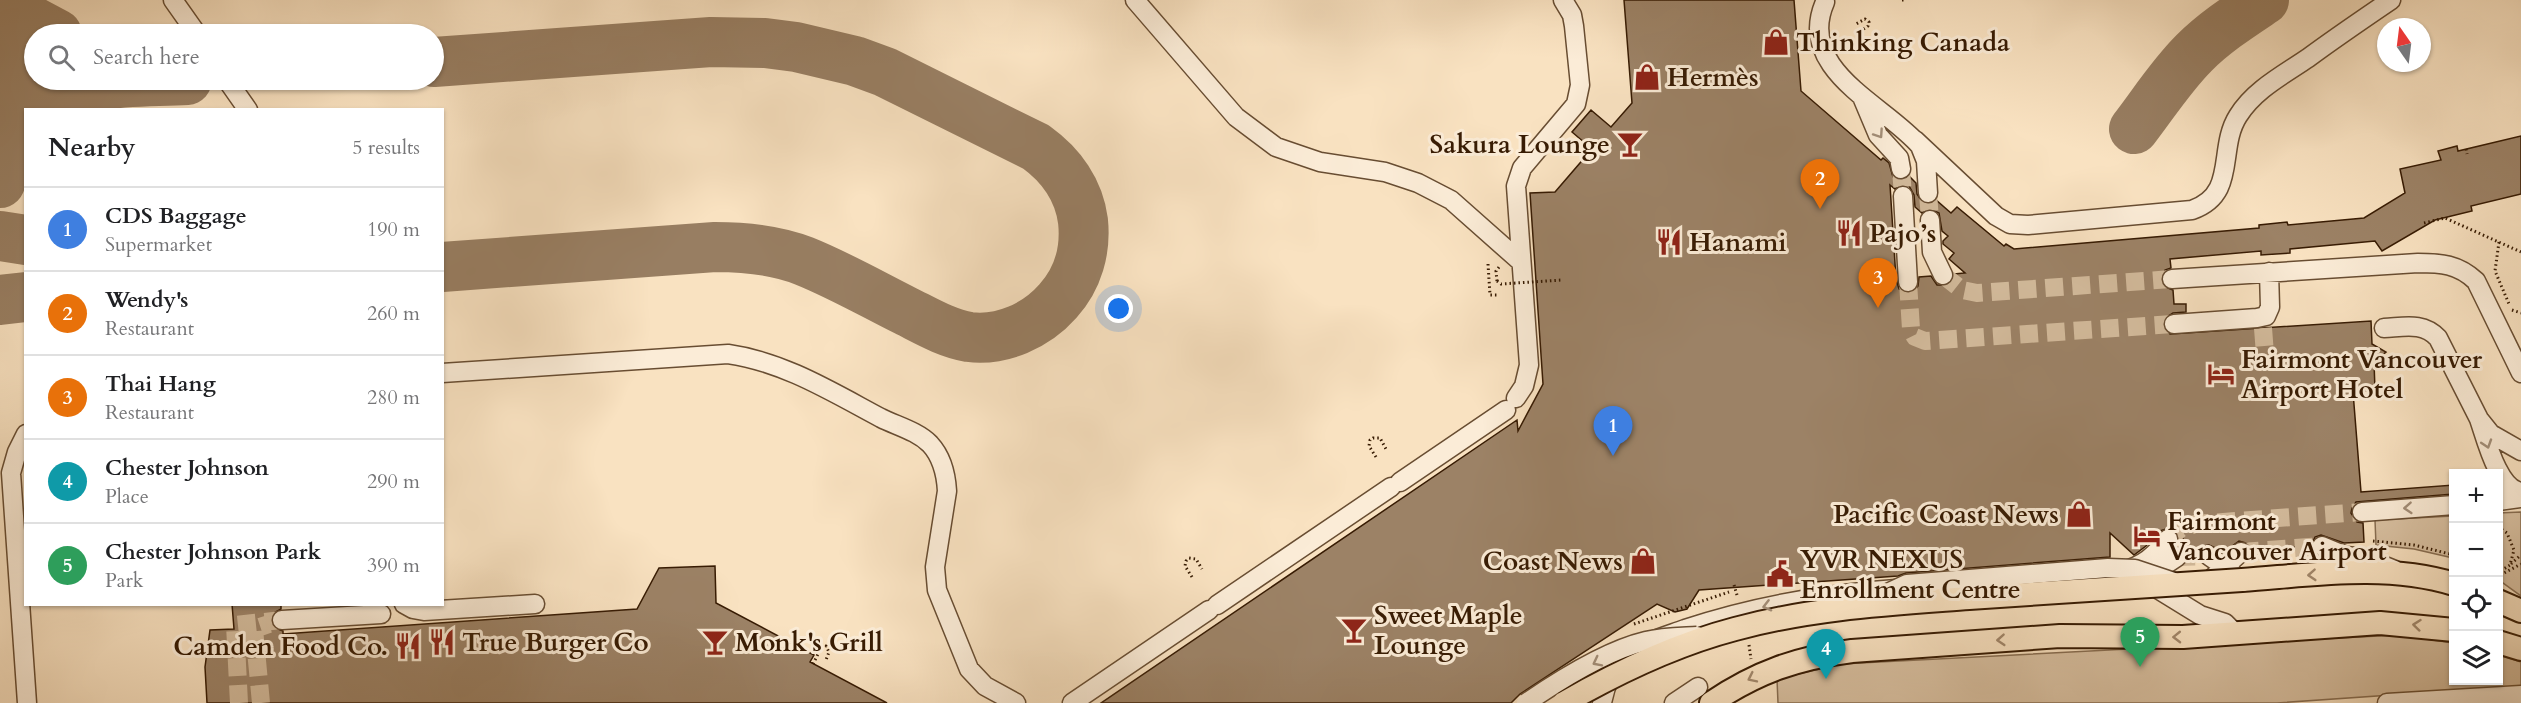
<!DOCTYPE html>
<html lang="en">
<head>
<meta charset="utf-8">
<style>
  :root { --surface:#fff; --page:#f2f2f2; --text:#202124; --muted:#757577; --line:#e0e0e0; --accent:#db2777 }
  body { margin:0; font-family:Cardo,serif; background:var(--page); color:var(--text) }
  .controls { position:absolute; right:18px; bottom:18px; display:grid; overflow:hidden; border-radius:0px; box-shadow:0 2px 4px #0004 }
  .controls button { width:54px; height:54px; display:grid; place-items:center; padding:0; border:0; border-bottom:2px solid var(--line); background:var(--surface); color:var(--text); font:30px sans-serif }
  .compass { position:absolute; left:2377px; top:18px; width:54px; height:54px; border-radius:50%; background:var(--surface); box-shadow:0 2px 4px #0004; rotate:346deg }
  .you { position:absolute; left:1119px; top:309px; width:21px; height:21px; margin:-15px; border:4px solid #fff; border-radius:50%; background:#1a73e8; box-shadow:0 0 0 9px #1a73e833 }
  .badge { display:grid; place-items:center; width:39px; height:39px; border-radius:50%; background:var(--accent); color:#fff; font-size:20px; font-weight:700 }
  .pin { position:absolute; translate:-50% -50px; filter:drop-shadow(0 2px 3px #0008) }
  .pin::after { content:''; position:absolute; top:32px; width:21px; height:18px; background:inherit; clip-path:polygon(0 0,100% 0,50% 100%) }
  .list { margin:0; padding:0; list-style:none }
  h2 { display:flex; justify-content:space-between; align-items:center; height:78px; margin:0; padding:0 24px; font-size:26px }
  h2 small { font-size:20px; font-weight:400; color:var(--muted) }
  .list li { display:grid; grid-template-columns:39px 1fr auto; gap:18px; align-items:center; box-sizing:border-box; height:84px; padding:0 24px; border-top:2px solid var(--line) }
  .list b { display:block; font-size:22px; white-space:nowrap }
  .list p { margin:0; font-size:20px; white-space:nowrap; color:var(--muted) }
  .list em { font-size:20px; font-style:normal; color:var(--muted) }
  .icon { flex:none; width:33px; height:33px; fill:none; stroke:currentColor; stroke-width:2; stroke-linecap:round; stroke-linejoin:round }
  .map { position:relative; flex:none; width:2521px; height:703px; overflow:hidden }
  .search { position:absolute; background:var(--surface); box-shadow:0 2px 4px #0004; left:24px; top:24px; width:420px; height:66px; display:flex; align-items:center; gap:15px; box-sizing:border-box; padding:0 21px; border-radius:33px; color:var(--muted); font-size:22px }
  .panel { position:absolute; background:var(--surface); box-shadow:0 2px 4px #0004; left:24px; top:108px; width:420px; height:498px; border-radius:0px }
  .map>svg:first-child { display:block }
</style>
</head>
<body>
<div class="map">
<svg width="2521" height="703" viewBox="0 0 2521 703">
  <rect width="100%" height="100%" fill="#f9e2c1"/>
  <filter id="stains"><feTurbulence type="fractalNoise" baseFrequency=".00333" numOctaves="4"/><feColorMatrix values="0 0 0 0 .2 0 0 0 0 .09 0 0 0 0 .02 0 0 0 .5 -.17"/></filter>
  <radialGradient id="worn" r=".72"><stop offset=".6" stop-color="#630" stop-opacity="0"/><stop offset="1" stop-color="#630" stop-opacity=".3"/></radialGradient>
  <path fill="#d8c0a1" stroke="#886e52" stroke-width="1.5" d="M2521 512V596L2499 580 2498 513Z
    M2453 516V558L2414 549 2376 545 2375 520Z
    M2398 635 2453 643 2454 680H2498L2499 655 2521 662V686L2277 703H1778L1777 679 1841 664Z"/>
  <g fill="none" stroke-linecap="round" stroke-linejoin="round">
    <path stroke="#987e62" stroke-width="50" d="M0 4 57 34
      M434 62 711 42 765 43 796 47 855 61 885 72 1036 147C1061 165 1079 190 1083 221 1086 250 1078 279 1058 301 1036 326 1002 341 969 337 946 333 926 321 906 311 872 294 839 275 804 261 776 250 745 247 715 247L442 267
      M42 110C82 77 139 83 187 80
      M2134 129C2154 103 2171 76 2194 53 2215 32 2240 16 2264 0
      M0 183 18 140 8 0
      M0 236 26 240
      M0 300 26 297"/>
  </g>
  <path fill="#9c8266" stroke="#371b03" stroke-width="1.5" fill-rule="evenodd" d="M1624 0H1794L1801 91 1881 160 1883 158 1889 163 1893 177 1902 180 1909 176 1916 183 1917 194 1923 203 1929 204 1936 200 1951 213 1957 207 2004 246 2006 244 2014 249 2259 228V225L2287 222 2288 225 2364 218 2405 193 2400 169 2441 160 2438 151 2457 146 2458 151 2521 136V194L2471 206 2472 211 2435 220 2382 251 2375 241 2290 249V253L2261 255V251L2170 259 2171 268 2165 270 2161 279 2163 286 2173 290 2174 304H2186V312L2173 313 2164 319 2163 325 2170 334 2371 321 2372 344 2386 352 2374 362 2375 390 2353 392 2361 492 2454 485V494L2356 502 2352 508 2351 513 2357 522 2363 523 2364 542 2344 543 2321 535 2315 537 2311 546 2252 550 2249 544 2239 541 2224 552 2209 545 2204 546 2198 554 2188 555 2184 549 2182 528 2177 533 2169 528 2160 531 2146 546 2134 555 2110 533V557L1906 573 1898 576 1699 590 1687 609 1675 612 1657 604 1520 694 1511 703H1101L1517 420 1518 431 1543 384 1530 193 1555 192 1592 149 1572 132 1591 110 1611 127 1632 103ZM1890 185 1895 189 1902 185 1909 186 1914 195 1915 207 1922 213 1930 209 1939 213 1942 231 1948 236 1943 241V244L1954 253 1949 259 1965 273 1954 274 1953 281 1947 285H1937L1931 276 1919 277 1918 286 1914 292 1908 293 1899 289 1896 279Z
    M715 566 716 603 814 655 810 662 887 703H207L205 667 210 630 234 629 232 604H281V609L272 614 271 621 273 627 283 631V634L637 609 659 568Z"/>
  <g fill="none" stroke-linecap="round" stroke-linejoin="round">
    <path stroke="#d2ba9b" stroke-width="18" stroke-dasharray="18 9" stroke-linecap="butt" d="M1901 169 1903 196
      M1928 193 1930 220
      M1943 275 1962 290 1977 293 2172 279
      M1908 282 1911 329 1915 337 1925 341 2174 324
      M2263 328 2265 354
      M2168 539 2180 529 2195 524 2362 512
      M2241 552 2322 546
      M2177 557 2209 556
      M239 703 235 625 282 620
      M261 703 254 629 269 624"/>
    <defs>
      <path id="minor" d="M173 0 197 34
        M1135 0 1236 117 1276 147 1320 162 1385 172 1418 183 1451 200 1521 262
        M1825 2C1795 70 1885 105 1920 146L1926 161 1928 193
        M227 80 248 110
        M1862 97 1878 135 1899 158 1901 169
        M1915 140 1996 216 2010 224 2028 225 2192 210C2238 194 2217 149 2238 116 2254 90 2283 75 2308 58 2335 38 2363 19 2391 0
        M1903 196 1908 282
        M1930 220 1932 252 1943 275
        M2172 279 2418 263C2441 263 2458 264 2476 281L2521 373
        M2174 324 2257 318 2266 316 2270 307 2269 272
        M2384 328C2405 327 2423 322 2438 338L2479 419
        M442 373 728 354C784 362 832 392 881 418 897 426 917 431 930 444 942 457 946 473 947 491L935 567 937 590 969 669 985 686 1016 703
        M1516 398 1524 386 1529 365 1516 186 1522 168 1576 104 1580 85 1574 26 1572 15 1563 0
        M26 434 17 452 11 473 27 703
        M2521 451 2491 434 2479 419C2486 439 2498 489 2521 492
        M1400 482 1506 410
        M2498 501 2521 498
        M2362 512 2454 505
        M2322 546 2346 556 2365 558 2395 570
        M2209 556 2233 573
        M2122 571C2143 566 2155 555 2168 539
        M2141 581 2177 557
        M2208 582 2241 552
        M2148 583 2200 615 2225 623 2235 633
        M404 604 413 609 424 611 535 604
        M1217 605 1391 487
        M282 620 381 614
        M1072 703 1209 610
        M1602 703C1605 686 1613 666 1627 655 1643 642 1666 636 1685 629 1754 606 1823 594 1896 589
        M1674 703 1698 687
        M2387 703 2521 695"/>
      <path id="major" d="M2242 580C2312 575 2385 563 2454 584
        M2498 601 2521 611
        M2498 642 2521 649
        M1711 703C1757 672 1797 658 1852 651L2060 636 2183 637 2380 623 2454 630"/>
    </defs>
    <use href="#minor" stroke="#684d32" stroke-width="21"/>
    <use href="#major" stroke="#371b03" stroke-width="26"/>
    <path stroke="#371b03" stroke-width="3" stroke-dasharray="1.5 3" stroke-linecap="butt" d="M1902 0H1906
      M1856 34 1868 26 1869 22 1865 19 1856 24
      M2466 149 2467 154
      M2424 223 2445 218 2521 252
      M2499 242 2495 271 2509 304
      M1488 264 1490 295H1497
      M1497 281 1496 271 1499 267
      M2512 310 2521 313
      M1376 457 1369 446 1370 440 1373 438H1380L1386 449
      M2498 527 2507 533 2514 550 2510 565 2499 572
      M2373 541 2414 545 2454 555
      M2511 564 2521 555
      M2500 573H2504L2521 564
      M1192 577 1185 566 1186 561 1189 558 1196 559 1202 569
      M1734 585 1737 595
      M1634 624 1729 592
      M1749 645 1751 659
      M813 664 821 648 826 646 829 652 826 660"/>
    <use href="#minor" stroke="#fbecd7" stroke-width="18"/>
    <use href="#major" stroke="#f9e2c1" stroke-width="22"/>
    <defs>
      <path id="minor-bridge" d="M1864 604 1907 584 2108 568 2135 569 2174 582
        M1526 703C1558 681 1608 650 1646 641 1663 637 1680 637 1697 636"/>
      <path id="major-bridge" d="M1564 703C1618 672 1674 645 1735 629 1812 608 1890 604 1969 598 2060 592 2151 586 2242 580"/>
    </defs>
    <use href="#minor-bridge" stroke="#684d32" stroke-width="21" stroke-linecap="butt"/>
    <use href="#major-bridge" stroke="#371b03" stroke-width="26" stroke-linecap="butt"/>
    <path stroke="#371b03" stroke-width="3" stroke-dasharray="1.5 3" stroke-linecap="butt" d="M1497 281 1501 284 1562 280"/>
    <use href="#minor-bridge" stroke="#fbecd7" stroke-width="18"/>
    <use href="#major-bridge" stroke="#f9e2c1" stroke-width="22"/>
  </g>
  <defs><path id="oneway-chevron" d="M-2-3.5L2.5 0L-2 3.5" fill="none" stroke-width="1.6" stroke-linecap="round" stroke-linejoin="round" transform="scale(1.5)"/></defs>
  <g stroke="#a38e78">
    <use href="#oneway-chevron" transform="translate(1879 134) rotate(56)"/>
    <use href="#oneway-chevron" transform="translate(2487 444) rotate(72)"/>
    <use href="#oneway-chevron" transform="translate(2408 508) rotate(176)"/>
    <use href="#oneway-chevron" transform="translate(1767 606) rotate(166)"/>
    <use href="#oneway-chevron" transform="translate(1597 662) rotate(153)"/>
  </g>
  <g stroke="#a2886c">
    <use href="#oneway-chevron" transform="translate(2312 575) rotate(176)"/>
    <use href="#oneway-chevron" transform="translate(2417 625) rotate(-174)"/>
    <use href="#oneway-chevron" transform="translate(2177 637) rotate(179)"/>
    <use href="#oneway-chevron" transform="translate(2001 640) rotate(176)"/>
    <use href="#oneway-chevron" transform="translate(1752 678) rotate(154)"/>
  </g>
  <defs>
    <symbol id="shop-bare" viewBox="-9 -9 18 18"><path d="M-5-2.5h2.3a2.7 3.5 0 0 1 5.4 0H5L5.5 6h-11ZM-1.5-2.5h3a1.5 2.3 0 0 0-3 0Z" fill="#8f2418" stroke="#fbecd7" stroke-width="2.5" paint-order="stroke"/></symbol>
    <symbol id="bar-bare" viewBox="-9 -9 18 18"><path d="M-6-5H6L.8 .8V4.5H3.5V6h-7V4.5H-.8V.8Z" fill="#8f2418" stroke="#fbecd7" stroke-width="2.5" paint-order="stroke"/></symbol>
    <symbol id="restaurant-bare" viewBox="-9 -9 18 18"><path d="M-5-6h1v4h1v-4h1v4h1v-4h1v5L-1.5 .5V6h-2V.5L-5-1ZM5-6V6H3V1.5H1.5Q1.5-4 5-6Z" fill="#8f2418" stroke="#fbecd7" stroke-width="2.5" paint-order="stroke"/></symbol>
    <symbol id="hotel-bare" viewBox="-9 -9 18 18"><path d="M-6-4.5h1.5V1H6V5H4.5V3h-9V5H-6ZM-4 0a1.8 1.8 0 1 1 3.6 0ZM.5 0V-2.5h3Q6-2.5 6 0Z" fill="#8f2418" stroke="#fbecd7" stroke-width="2.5" paint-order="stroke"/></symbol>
    <symbol id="civic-bare" viewBox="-9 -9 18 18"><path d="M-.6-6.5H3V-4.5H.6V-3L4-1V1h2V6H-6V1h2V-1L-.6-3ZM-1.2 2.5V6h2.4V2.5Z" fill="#8f2418" stroke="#fbecd7" stroke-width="2.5" paint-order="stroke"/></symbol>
  </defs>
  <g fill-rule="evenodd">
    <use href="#shop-bare" x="1757" y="23" width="38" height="38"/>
    <use href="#shop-bare" x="1628" y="58" width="38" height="38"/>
    <use href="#bar-bare" x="1611" y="125" width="38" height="38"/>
    <use href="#restaurant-bare" x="1830" y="214" width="38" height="38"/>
    <use href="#restaurant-bare" x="1650" y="223" width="38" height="38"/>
    <use href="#hotel-bare" x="2202" y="355" width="38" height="38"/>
    <use href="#shop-bare" x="2060" y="495" width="38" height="38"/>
    <use href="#hotel-bare" x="2128" y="517" width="38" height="38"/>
    <use href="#shop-bare" x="1624" y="542" width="38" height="38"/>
    <use href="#civic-bare" x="1761" y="555" width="38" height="38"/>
    <use href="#bar-bare" x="1335" y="611" width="38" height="38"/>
    <use href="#restaurant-bare" x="423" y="623" width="38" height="38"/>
    <use href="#bar-bare" x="696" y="623" width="38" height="38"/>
    <use href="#restaurant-bare" x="389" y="627" width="38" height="38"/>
  </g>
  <g text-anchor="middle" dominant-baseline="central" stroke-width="6" stroke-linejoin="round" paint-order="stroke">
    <g font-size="26" font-weight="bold" fill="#371b03" stroke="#fbecd7" text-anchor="start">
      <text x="1796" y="42">Thinking Canada</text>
      <text x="1667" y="77">Hermès</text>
      <text x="1610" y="144" text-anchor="end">Sakura Lounge</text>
      <text x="1869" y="233">Pajo’s</text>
      <text x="1689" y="242">Hanami</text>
      <text x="2241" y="359">Fairmont Vancouver<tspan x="2241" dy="30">Airport Hotel</tspan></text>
      <text x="2059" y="514" text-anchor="end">Pacific Coast News</text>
      <text x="2167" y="521">Fairmont<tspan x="2167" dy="30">Vancouver Airport</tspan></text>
      <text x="1800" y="559">YVR NEXUS<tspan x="1800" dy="30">Enrollment Centre</tspan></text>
      <text x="1623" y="561" text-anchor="end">Coast News</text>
      <text x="1374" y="615">Sweet Maple<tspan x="1374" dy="30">Lounge</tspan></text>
      <text x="462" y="642">True Burger Co</text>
      <text x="735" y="642">Monk's Grill</text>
      <text x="388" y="646" text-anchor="end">Camden Food Co.</text>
    </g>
  </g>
  <rect width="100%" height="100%" filter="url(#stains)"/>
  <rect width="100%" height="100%" fill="url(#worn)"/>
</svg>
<div class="controls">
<button>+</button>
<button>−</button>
<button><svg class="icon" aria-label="locate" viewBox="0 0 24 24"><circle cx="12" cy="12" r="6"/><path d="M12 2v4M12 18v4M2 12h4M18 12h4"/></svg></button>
<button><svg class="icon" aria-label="layers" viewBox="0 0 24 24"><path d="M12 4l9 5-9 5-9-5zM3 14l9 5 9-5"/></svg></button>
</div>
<svg class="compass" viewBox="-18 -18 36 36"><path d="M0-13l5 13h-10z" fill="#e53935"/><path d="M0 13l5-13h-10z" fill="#757577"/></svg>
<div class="you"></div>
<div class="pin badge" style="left:1613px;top:456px;background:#3f7fe0">1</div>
<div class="pin badge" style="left:1820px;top:209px;background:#e8710a">2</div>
<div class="pin badge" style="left:1878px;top:308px;background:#e8710a">3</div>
<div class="pin badge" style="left:1826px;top:679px;background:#0f9aa8">4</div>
<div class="pin badge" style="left:2140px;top:667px;background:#2e9e5b">5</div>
<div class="search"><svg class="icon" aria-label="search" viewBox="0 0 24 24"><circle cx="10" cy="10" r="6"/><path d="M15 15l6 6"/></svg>Search here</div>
<section class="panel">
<h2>Nearby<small>5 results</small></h2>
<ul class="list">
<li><span class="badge" style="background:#3f7fe0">1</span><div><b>CDS Baggage</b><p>Supermarket</p></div><em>190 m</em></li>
<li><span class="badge" style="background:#e8710a">2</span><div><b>Wendy's</b><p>Restaurant</p></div><em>260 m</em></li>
<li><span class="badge" style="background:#e8710a">3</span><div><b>Thai Hang</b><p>Restaurant</p></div><em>280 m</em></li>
<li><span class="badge" style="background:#0f9aa8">4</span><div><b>Chester Johnson</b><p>Place</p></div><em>290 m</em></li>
<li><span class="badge" style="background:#2e9e5b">5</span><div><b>Chester Johnson Park</b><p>Park</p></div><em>390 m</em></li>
</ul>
</section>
</div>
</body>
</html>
